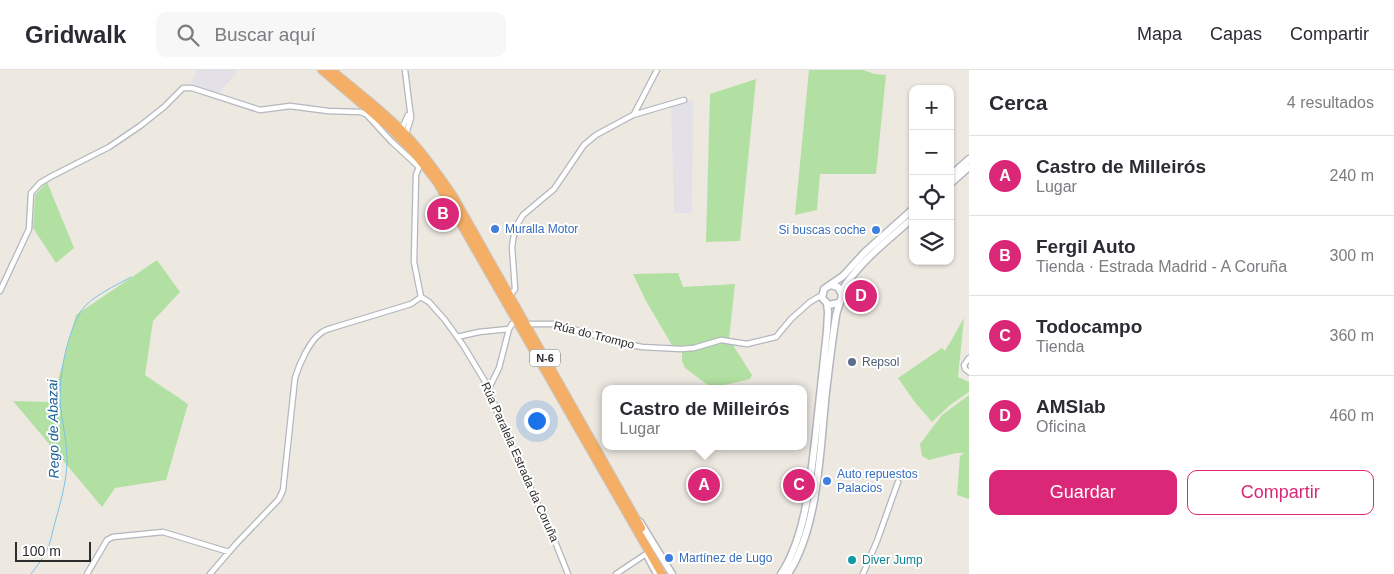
<!DOCTYPE html>
<html lang="es">
<head>
<meta charset="utf-8">
<style>
  :root { --surface:#fff; --page:#f7f7f7; --text:#2b2b33; --muted:#7c7c81; --line:#e1e1e2; --accent:#db2777 }
  body { margin:0; font-family:Arial,sans-serif; background:var(--page); color:var(--text) }
  .controls { position:absolute; right:15px; top:15px; display:grid; overflow:hidden; border-radius:10px; box-shadow:0 1px 4px #0004 }
  .controls button { width:45px; height:45px; display:grid; place-items:center; padding:0; border:0; border-bottom:1px solid var(--line); background:var(--surface); color:var(--text); font:25px sans-serif }
  .scale { position:absolute; left:15px; bottom:12px; width:76px; box-sizing:border-box; padding-left:5px; border:2px solid #2d2d2d; border-top:0; font-size:14px; line-height:18px; white-space:nowrap; color:#2d2d2d; -webkit-text-stroke:4px #fff; paint-order:stroke }
  .you { position:absolute; left:536px; top:350px; width:18px; height:18px; margin:-12px; border:4px solid #fff; border-radius:50%; background:#1a73e8; box-shadow:0 0 0 8px #1a73e833 }
  .badge { display:grid; place-items:center; width:32px; height:32px; border-radius:50%; background:var(--accent); color:#fff; font-size:16px; font-weight:700 }
  .pin { position:absolute; translate:-50% -50%; border:2px solid #fff; box-shadow:0 1px 5px #0006 }
  .popup { position:absolute; left:602px; top:315px; width:205px; height:65px; box-sizing:border-box; display:grid; place-content:center; border-radius:10px; background:var(--surface); filter:drop-shadow(0 1px 4px #0005); font-size:16px; white-space:nowrap; color:var(--muted) }
  .popup b { font-size:19px; color:var(--text) }
  .popup::after { content:''; position:absolute; left:50%; top:100%; margin-left:-10px; border:10px solid transparent; border-top-color:var(--surface) }
  .list { margin:0; padding:0; list-style:none }
  h2 { display:flex; justify-content:space-between; align-items:center; height:65px; margin:0; padding:0 20px; font-size:21px }
  h2 small { font-size:16px; font-weight:400; color:var(--muted) }
  .list li { display:grid; grid-template-columns:32px 1fr auto; gap:15px; align-items:center; box-sizing:border-box; height:80px; padding:0 20px; border-top:1px solid var(--line) }
  .list b { display:block; font-size:19px; white-space:nowrap }
  .list p { margin:0; font-size:16px; white-space:nowrap; color:var(--muted) }
  .list em { font-size:16px; font-style:normal; color:var(--muted) }
  .actions { display:flex; gap:10px; padding:15px 20px }
  .actions a { flex:1; padding:11px 0; border:1px solid var(--accent); border-radius:10px; text-align:center; font-size:18px; color:var(--accent) }
  .actions .main { background:var(--accent); color:#fff }
  .icon { flex:none; width:28px; height:28px; fill:none; stroke:currentColor; stroke-width:2; stroke-linecap:round; stroke-linejoin:round }
  .map { position:relative; flex:none; width:969px; height:504px; overflow:hidden }
  header { display:flex; align-items:center; gap:30px; box-sizing:border-box; height:70px; padding:0 25px; background:var(--surface); border-bottom:1px solid var(--line) }
  header strong { font-size:24px }
  nav { display:flex; gap:28px; margin-inline-start:auto; font-size:18px }
  .search { width:350px; height:45px; background:var(--page); display:flex; align-items:center; gap:12px; box-sizing:border-box; padding:0 18px; border-radius:10px; color:var(--muted); font-size:19px }
  main { display:flex }
  aside { flex:1; background:var(--surface) }
  .map>svg:first-child { display:block }
</style>
</head>
<body>
<header>
<strong>Gridwalk</strong>
<div class="search"><svg class="icon" aria-label="search" viewBox="0 0 24 24"><circle cx="10" cy="10" r="6"/><path d="M15 15l6 6"/></svg>Buscar aquí</div>
<nav><a>Mapa</a><a>Capas</a><a>Compartir</a></nav>
</header>
<main>
<div class="map">
<svg width="969" height="504" viewBox="0 0 969 504">
  <rect width="100%" height="100%" fill="#ede9e1"/>
  <path fill="#e3e1e7" d="M194 0H239L218 24 190 13 196 5Z
    M693 30 692 143H674L671 36Z"/>
  <path fill="#b2e0a2" d="M809 0H863L875 4 886 5 876 104H820L817 140 795 145Z
    M756 9 740 171 706 172 710 24Z
    M47 112 74 178 56 193 33 158 35 125Z
    M157 190 180 222 153 251 145 305 188 334 166 410 115 418 102 437 13 331 52 332 76 245Z
    M678 203 683 217 735 214 729 269 752 305 750 309 712 318 685 298 682 291V277H673L646 231 633 204Z
    M964 248 958 307 969 312V322L950 335 932 352 914 331 898 308 942 278 945 281Z
    M969 325V429L957 425 960 386 964 383H956L929 390 922 386 920 374 942 345Z"/>
  <g fill="none" stroke-linecap="round" stroke-linejoin="round">
    <path stroke="#7cc3e7" stroke-width="1" d="M31 504C36 497 42 490 46 482 50 476 51 467 53 460 59 437 67 413 67 390 67 373 63 357 61 341 57 312 66 266 81 241 90 227 117 215 131 207"/>
    <defs>
      <path id="street" d="M405 0 411 48 406 64
        M634 44 657 0
        M403 56 408 45H411
        M419 97 416 105 414 192 421 227 429 232 445 250 463 275 489 318 500 351 556 474 568 504
        M0 221 29 159 31 123 40 113 52 106 109 77 140 56 164 37 183 18H192L260 40 290 36 328 41 360 42 366 44 392 72 419 97
        M510 226 515 219 512 177 515 158 523 145 554 119 584 75 596 65 633 45 684 30
        M526 254H556L621 273 642 277 681 279 694 278 721 270 747 274 776 267 791 249 810 232 822 225
        M457 267 479 262 509 259
        M969 288 964 295 965 299 969 302
        M489 318 499 298 509 259 512 254 517 251
        M87 504 107 470 113 467 163 462 229 482
        M210 504 236 474 279 429 283 420 295 308C299 295 309 271 321 263 324 260 329 259 332 258L411 234 421 227
        M616 504 646 484
        M863 504 877 471 898 412"/>
      <path id="secondary" d="M950 106 969 89
        M950 114 969 97
        M841 222C859 192 887 171 913 148
        M838 233 829 235 822 228 824 219 843 206 865 182 913 139
        M640 452 672 504
        M647 485 657 504
        M781 504C805 468 810 413 815 371 819 334 823 298 827 261L828 242 827 234
        M788 504C819 456 820 378 826 322 829 297 832 271 836 246 837 239 841 232 842 225L838 217 830 215"/>
      <path id="highway" d="M322 0 390 58 416 85 437 112 662 504
        M331 0C356 21 383 41 405 64 423 83 438 104 453 126L641 458"/>
    </defs>
    <use href="#street" stroke="#b4b6bf" stroke-width="7"/>
    <use href="#secondary" stroke="#b4b6bf" stroke-width="9"/>
    <use href="#highway" stroke="#c8c8c8" stroke-width="10"/>
    <use href="#street" stroke="#fff" stroke-width="4.5"/>
    <use href="#secondary" stroke="#fff" stroke-width="6"/>
    <use href="#highway" stroke="#f4ae66" stroke-width="8"/>
  </g>
  <g fill="#3f7fe0" stroke="#fff" stroke-width="2">
    <circle cx="495" cy="159" r="5"/>
    <circle cx="876" cy="160" r="5"/>
    <circle cx="827" cy="411" r="5"/>
    <circle cx="669" cy="488" r="5"/>
  </g>
  <circle fill="#5c6f8a" stroke="#fff" stroke-width="2" cx="852" cy="292" r="5"/>
  <circle fill="#0f9aa8" stroke="#fff" stroke-width="2" cx="852" cy="490" r="5"/>
  <g text-anchor="middle" dominant-baseline="central" stroke-width="4" stroke-linejoin="round" paint-order="stroke">
    <rect fill="#fff" stroke="#6c6c6c" stroke-width="1" x="530" y="279.5" width="30" height="17" rx="4"/>
    <g font-size="11" font-weight="bold" fill="#2d2d2d">
      <text x="545" y="288">N-6</text>
    </g>
    <g font-size="12" fill="#366cbe" stroke="#fff" text-anchor="start">
      <text x="505" y="159">Muralla Motor</text>
      <text x="866" y="160" text-anchor="end">Si buscas coche</text>
      <text x="837" y="404">Auto repuestos<tspan x="837" dy="14">Palacios</tspan></text>
      <text x="679" y="488">Martínez de Lugo</text>
    </g>
    <g font-size="12" fill="#2d2d2d" stroke="#fff">
      <text transform="translate(594 265) rotate(14)">Rúa do Trompo</text>
      <text transform="translate(520 392) rotate(66)">Rúa Paralela Estrada da Coruña</text>
    </g>
    <g font-size="12" fill="#4e5e75" stroke="#fff" text-anchor="start">
      <text x="862" y="292">Repsol</text>
    </g>
    <g font-size="12" fill="#0d838f" stroke="#fff" text-anchor="start">
      <text x="862" y="490">Diver Jump</text>
    </g>
    <g font-size="14" font-style="italic" fill="#176197" stroke="#fff">
      <text transform="translate(53 359) rotate(-91)">Rego de Abazai</text>
    </g>
  </g>
</svg>
<div class="controls">
<button>+</button>
<button>−</button>
<button><svg class="icon" aria-label="locate" viewBox="0 0 24 24"><circle cx="12" cy="12" r="6"/><path d="M12 2v4M12 18v4M2 12h4M18 12h4"/></svg></button>
<button><svg class="icon" aria-label="layers" viewBox="0 0 24 24"><path d="M12 4l9 5-9 5-9-5zM3 14l9 5 9-5"/></svg></button>
</div>
<div class="scale">100 m</div>
<div class="you"></div>
<div class="pin badge" style="left:704px;top:415px">A</div>
<div class="popup"><b>Castro de Milleirós</b>Lugar</div>
<div class="pin badge" style="left:443px;top:144px">B</div>
<div class="pin badge" style="left:799px;top:415px">C</div>
<div class="pin badge" style="left:861px;top:226px">D</div>
</div>
<aside>
<h2>Cerca<small>4 resultados</small></h2>
<ul class="list">
<li><span class="badge">A</span><div><b>Castro de Milleirós</b><p>Lugar</p></div><em>240 m</em></li>
<li><span class="badge">B</span><div><b>Fergil Auto</b><p>Tienda · Estrada Madrid - A Coruña</p></div><em>300 m</em></li>
<li><span class="badge">C</span><div><b>Todocampo</b><p>Tienda</p></div><em>360 m</em></li>
<li><span class="badge">D</span><div><b>AMSlab</b><p>Oficina</p></div><em>460 m</em></li>
</ul>
<div class="actions"><a class="main">Guardar</a><a>Compartir</a></div>
</aside>
</main>
</body>
</html>
